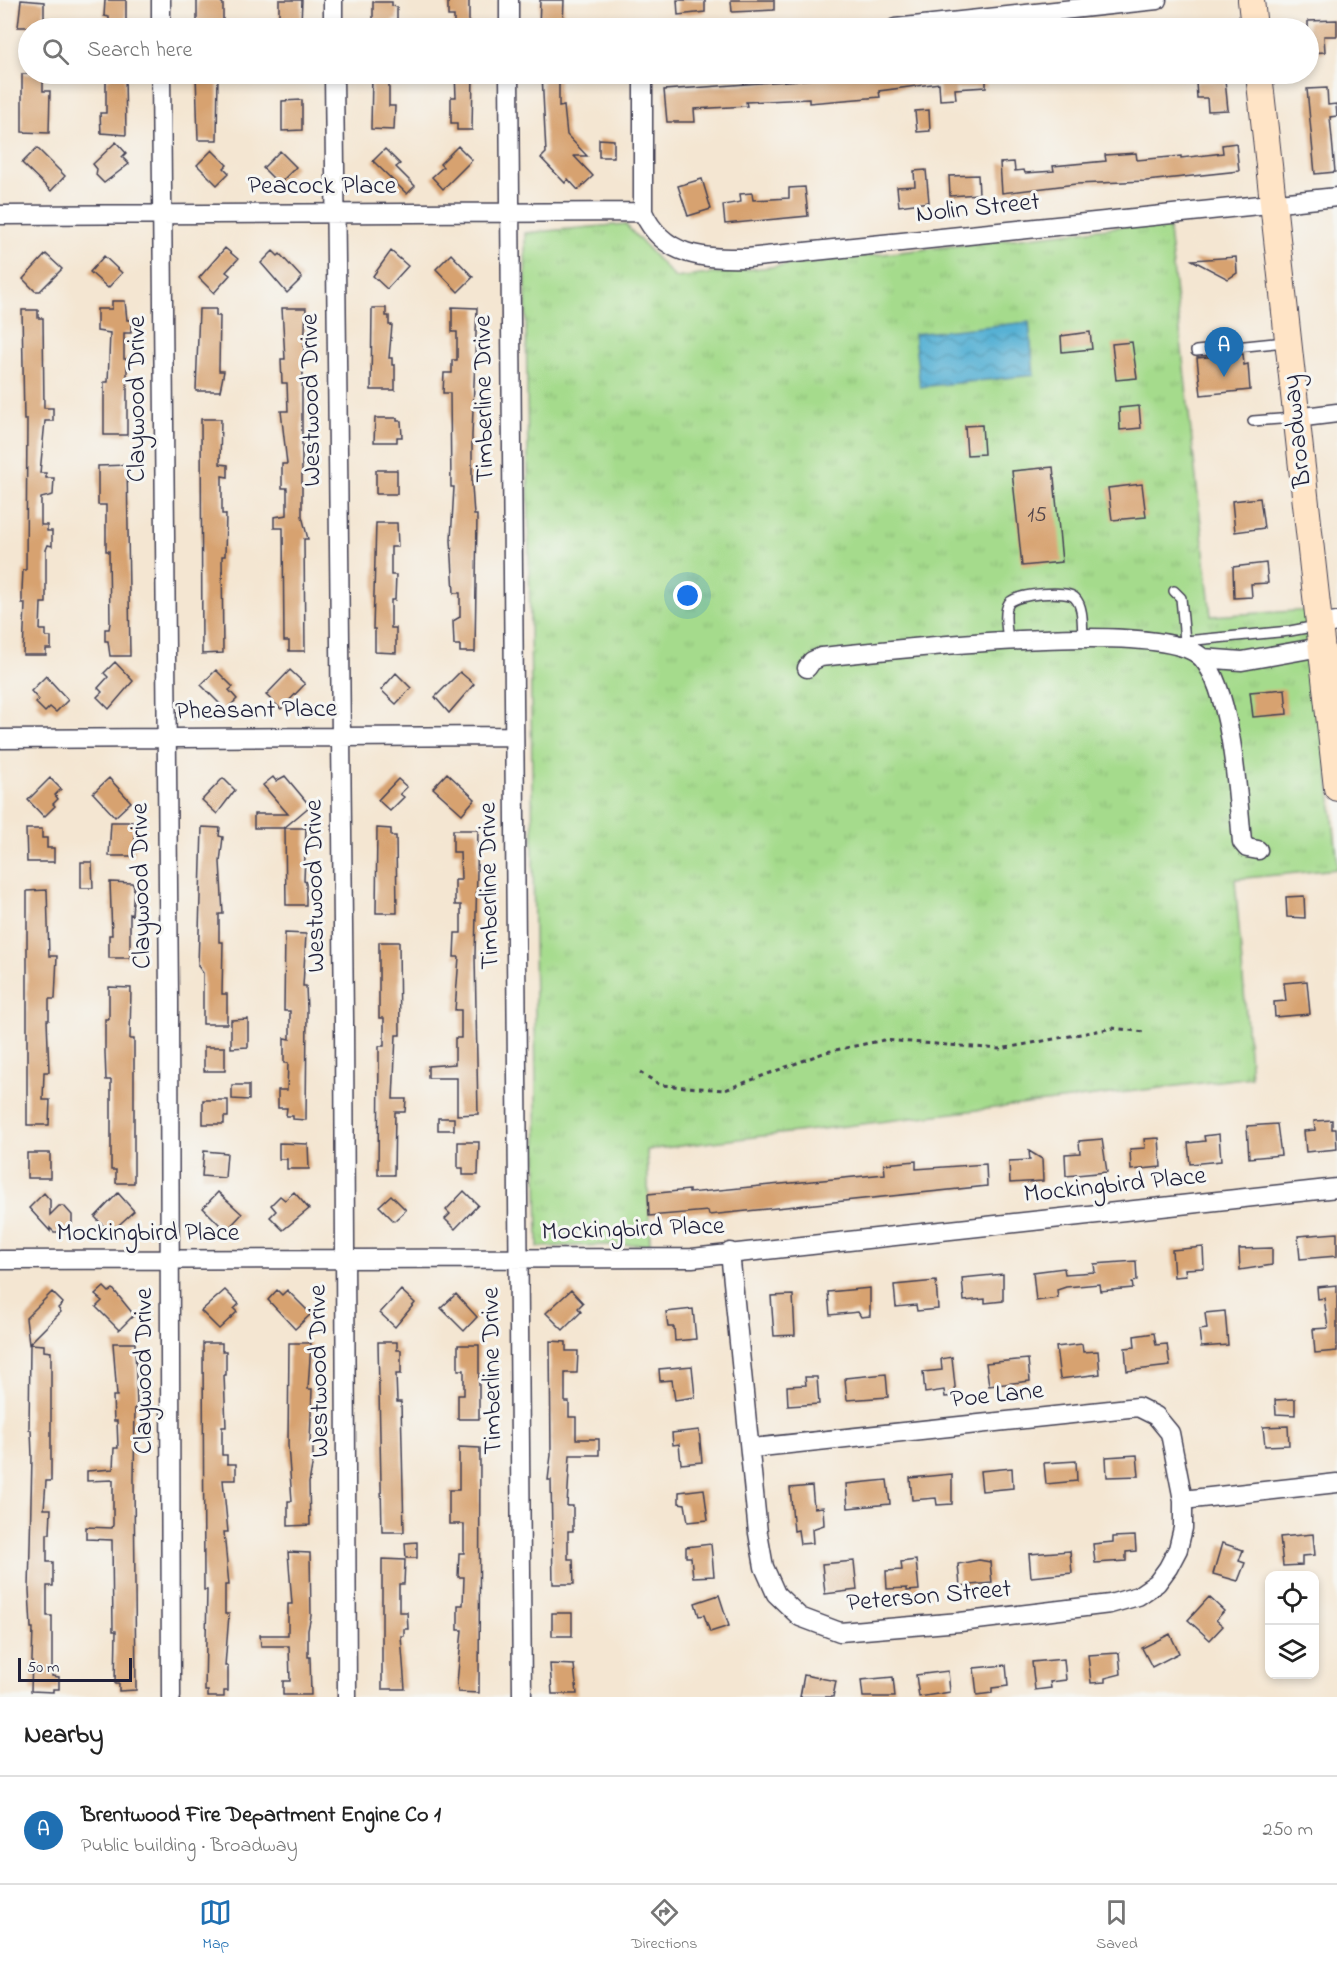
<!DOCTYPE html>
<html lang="en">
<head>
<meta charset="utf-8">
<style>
  :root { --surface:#fff; --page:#f6f6f6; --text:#222; --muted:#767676; --line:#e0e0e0; --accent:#1f6fb2 }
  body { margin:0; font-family:"Indie Flower",sans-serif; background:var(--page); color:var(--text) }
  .controls { position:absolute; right:18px; bottom:18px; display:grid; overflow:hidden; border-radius:12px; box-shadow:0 3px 9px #0003 }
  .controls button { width:54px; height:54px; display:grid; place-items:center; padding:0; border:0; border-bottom:2px solid var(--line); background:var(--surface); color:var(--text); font:30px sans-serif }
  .scale { position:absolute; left:18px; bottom:15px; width:114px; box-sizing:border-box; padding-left:6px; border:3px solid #22223b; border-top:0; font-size:16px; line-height:21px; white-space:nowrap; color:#22223b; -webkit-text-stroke:4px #f6f6f2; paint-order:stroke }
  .you { position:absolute; left:688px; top:596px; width:21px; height:21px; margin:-15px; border:4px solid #fff; border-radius:50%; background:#1a73e8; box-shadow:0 0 0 9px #1a73e833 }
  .badge { display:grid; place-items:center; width:39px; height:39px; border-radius:50%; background:var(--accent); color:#fff; font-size:20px; font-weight:700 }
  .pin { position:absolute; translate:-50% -50px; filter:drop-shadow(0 2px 3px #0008) }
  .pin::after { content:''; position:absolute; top:32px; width:21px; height:18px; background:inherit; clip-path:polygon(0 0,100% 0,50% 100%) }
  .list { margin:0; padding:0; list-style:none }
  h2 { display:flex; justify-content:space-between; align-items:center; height:78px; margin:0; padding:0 24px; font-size:26px }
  h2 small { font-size:20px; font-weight:400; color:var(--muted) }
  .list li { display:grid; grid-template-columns:39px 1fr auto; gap:18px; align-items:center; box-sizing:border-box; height:108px; padding:0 24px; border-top:2px solid var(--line) }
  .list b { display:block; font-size:22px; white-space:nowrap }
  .list p { margin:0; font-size:20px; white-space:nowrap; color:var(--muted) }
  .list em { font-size:20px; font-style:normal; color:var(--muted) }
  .icon { flex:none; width:33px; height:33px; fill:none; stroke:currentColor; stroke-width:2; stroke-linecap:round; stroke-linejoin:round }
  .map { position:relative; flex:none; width:1337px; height:1697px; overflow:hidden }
  .search { position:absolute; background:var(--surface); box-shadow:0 3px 9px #0003; left:18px; right:18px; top:18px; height:66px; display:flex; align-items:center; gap:15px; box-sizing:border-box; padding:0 21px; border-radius:33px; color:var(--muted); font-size:22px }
  .sheet { height:186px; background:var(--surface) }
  nav { display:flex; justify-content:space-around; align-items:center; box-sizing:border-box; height:84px; border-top:2px solid var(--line); background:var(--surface); font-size:16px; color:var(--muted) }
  nav a { display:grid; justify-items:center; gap:3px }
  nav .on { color:var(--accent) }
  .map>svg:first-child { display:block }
</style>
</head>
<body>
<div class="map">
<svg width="1337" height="1697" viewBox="0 0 1337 1697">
  <defs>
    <pattern id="park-tufts" width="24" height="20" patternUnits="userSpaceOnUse" patternTransform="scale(1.5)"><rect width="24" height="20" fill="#a5db8c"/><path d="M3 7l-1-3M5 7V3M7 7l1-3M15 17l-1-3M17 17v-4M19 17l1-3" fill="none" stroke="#8ebc7a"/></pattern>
    <pattern id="water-waves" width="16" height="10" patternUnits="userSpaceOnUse" patternTransform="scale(1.5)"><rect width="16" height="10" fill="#56b1d4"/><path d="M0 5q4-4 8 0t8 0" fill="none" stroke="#4790ad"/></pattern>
  </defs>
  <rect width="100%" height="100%" fill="#f6f6f2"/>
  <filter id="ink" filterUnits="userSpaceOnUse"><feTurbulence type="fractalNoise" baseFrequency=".0167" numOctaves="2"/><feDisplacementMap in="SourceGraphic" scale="12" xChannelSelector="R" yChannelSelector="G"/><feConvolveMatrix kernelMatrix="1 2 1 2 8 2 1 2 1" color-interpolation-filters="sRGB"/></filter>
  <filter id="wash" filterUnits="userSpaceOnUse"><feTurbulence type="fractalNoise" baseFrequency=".008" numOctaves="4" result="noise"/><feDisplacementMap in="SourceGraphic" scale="24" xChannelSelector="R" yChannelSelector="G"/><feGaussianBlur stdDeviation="1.35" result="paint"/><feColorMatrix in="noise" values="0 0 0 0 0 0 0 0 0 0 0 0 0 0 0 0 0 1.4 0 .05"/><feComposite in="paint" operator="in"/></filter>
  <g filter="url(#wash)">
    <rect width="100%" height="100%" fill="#f4e6d2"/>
    <path fill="url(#park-tufts)" stroke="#647e64" stroke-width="1.5" d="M1168 221 1211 616 1311 610 1337 856V869L1235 879 1251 1077 647 1150 650 1244 538 1247 525 233 625 224 675 278Z"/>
    <path fill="url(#water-waves)" stroke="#3c6a88" stroke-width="1.5" d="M1029 322 1034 375 920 387 914 334Z"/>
    <g id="blocks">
      <path fill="#d7a26f" d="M21 0 44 2V27H18Z
        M105 0H126V27L109 26V17L104 16Z
        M197 0H219L223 4V28H197Z
        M279 0H302L301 23H279Z
        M448 0H469V27L454 26V16H448Z
        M540 0H564L563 24H558V28H539Z
        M677 0H705V12L678 15Z
        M731 0H774V10L732 12Z
        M373 2H392V6L397 7V20H393L392 23H373Z
        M1337 20V36H1324L1325 52 1308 53V21Z
        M22 74H43V91H50L49 133 22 132Z
        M109 74H125L126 135 101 133 100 113H106V79H110Z
        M196 74H218L217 140H198Z
        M372 74H389V106H395L394 130 371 129Z
        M455 74H473L472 130H457V123H451V97H456Z
        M542 74H559V107L564 106 567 135 587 156H574L593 176 578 190 568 179 565 183 541 158 546 153Z
        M833 74H986V87L955 89 956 99 940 100 939 83 879 91 880 97 809 103V99L746 102 747 106 694 109 695 122H667L664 90 815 79V75Z
        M1225 80 1228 110 1208 111 1207 98H1197L1196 82Z
        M1327 88 1328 105 1336 104 1337 116 1330 117 1335 172 1315 174 1307 89Z
        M302 100V130L282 131V101Z
        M929 110 930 131 917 132 915 111Z
        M599 139 614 140V157H599Z
        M116 142 126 153 122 157 129 164 104 183 96 175 97 169 93 164Z
        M1236 143 1239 171 1146 181 1076 184 1002 193 1000 163 1014 162 1015 171 1024 170 1025 173 1054 171 1053 166 1106 161 1105 155 1136 153 1137 160 1181 156V158L1223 153 1222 145Z
        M458 146 472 160 443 189 432 177 443 167 440 164Z
        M37 148 65 176 51 191 22 163Z
        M385 149 400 164 396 167 415 186 407 194 373 161Z
        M212 150 227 165 224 168 229 173 217 185 197 165Z
        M280 151 296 167 279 184 263 168Z
        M926 170 929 202 899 206 897 187 915 186 914 171Z
        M978 175 979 194 950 196 949 176Z
        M702 179 711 209 688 216 678 186Z
        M805 187 808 216 725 224 723 205 741 202 740 194 752 193 753 200 789 198V188Z
        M225 248 238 259 226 272 230 275 214 293 199 278Z
        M273 251 278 256 280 254 302 278 287 293 261 263Z
        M391 251 408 266 387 289 373 276Z
        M46 254 62 269 40 291H35L23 279Z
        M451 254 473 277 458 292 436 269Z
        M104 256 122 273 108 288 90 272Z
        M1236 257 1237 273 1228 279 1192 260Z
        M112 301H125L127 320H131V333H124V359H127V435H104V382H108L110 333 97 331V309H112Z
        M452 307 477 308 472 435V486L474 515H477L475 652H460V645H454L453 621 460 617V593H454L451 540 454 487H451L450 393H443L444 373H452V360H457V332H452Z
        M282 308H306L302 393V516L308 539H304L305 651H289V641H284L283 528H274V517L287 515V488H282V464H287L281 411H288L287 383H282L281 359H285Z
        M372 308H386V316H389V325H392L389 358H392V365H395V390H371Z
        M199 309H216V316H220L219 367V371H224L220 391H196Z
        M22 310H38V318H43L44 408H53V421H45L40 473H46V478H54L53 495 41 498V525H47V531H52V546L48 545 46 550V603H41L40 630H46V637H51V649H46V655H23L25 603H22V590L23 570H26L27 420H24Z
        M1090 332 1092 349 1062 352 1061 336Z
        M1132 342 1137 378 1116 380 1112 344Z
        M1243 354 1244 365 1248 364 1250 390 1201 395 1197 358Z
        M1139 406 1141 428 1120 430 1119 408Z
        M375 418H397V421H401L402 437H397V442H374Z
        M201 419H221L220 464 228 465V477L222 476V514H226L225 556H222L223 653 202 654Z
        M982 425 984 454 967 455 965 426Z
        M127 465 130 656H110L108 641H105V629H109L110 623 109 551H106V505H98V466Z
        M1053 467 1062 562 1022 566 1012 471Z
        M376 470H397V494H376Z
        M1142 484 1146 517 1112 520 1108 488Z
        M1260 498 1264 528 1235 532 1232 501Z
        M376 523H397L398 547H391V575H396L395 600H391V628H396V653L375 652V629H373Z
        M1266 563 1268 583 1251 584 1252 597 1234 598 1233 567Z
        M115 662 133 681 109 709 97 697 102 692 98 688 108 677 104 673Z
        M216 670 233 687 229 690 237 699 226 710 201 685Z
        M290 670 305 684 281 709 266 695Z
        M460 672 474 684 449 713 435 697Z
        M396 673 411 688 396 704 381 690Z
        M46 676 68 700 56 712 50 707 45 712 36 703 39 700 31 691Z
        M1285 689 1287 714 1253 717 1250 692Z
        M447 773 475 799 462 814 433 788Z
        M285 776 310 806 284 828H254V814H288L263 785 273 777 276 781Z
        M50 778 61 789 55 795 58 799 53 804 55 806 44 817 28 800Z
        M109 778 131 802 115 817 93 793Z
        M223 778 235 790 217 814 202 800Z
        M398 779 407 787 400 794 404 797 390 811 378 800Z
        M111 822H135V856H109Z
        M202 827 220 828 219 836 223 837 220 862 223 914H219V942H223L222 994H227V1024H203V973L198 966Z
        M285 828H306L304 881 306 882V905H286Z
        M377 828 391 829V836H396L397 913H376Z
        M26 829H42V838H47V848H54V862H27Z
        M453 830H478L475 956 478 1114 457 1115V1078H428V1066L455 1064V1038H461V1010H455L459 957H454L455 933H461V905H455V880H461L460 852H453Z
        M81 862H92L93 888H81Z
        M110 882 132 883 134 887 132 915 130 914V958H109V935H112Z
        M47 890 49 956H57L55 999H49V1020H47L49 1072H44L43 1100H50L49 1125H27V891Z
        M1304 896 1305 918 1287 917 1286 897Z
        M285 933 306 934 303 986H306L307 1010 306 1120 293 1119V1116H286L287 1108H278V1090H287L288 1063H284V1038L290 1039V1011H284Z
        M379 942H399L400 1035H396L393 1099H406L405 1112H395L394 1175H378L379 1055V1046H384V1018H379Z
        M1307 981 1310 1014 1275 1017 1274 1002 1286 1001 1284 983Z
        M109 987 131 988 130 1039H134V1183H116V1170H111V1080H106L105 1052V1019H109Z
        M248 1019V1047L231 1048V1020Z
        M204 1047H225V1071H204Z
        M232 1085H249V1100L232 1099Z
        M203 1100H228V1117H224V1124H203Z
        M438 1118H454V1130H438Z
        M1332 1120V1129H1336L1337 1149 1306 1152 1304 1131 1315 1130 1314 1121Z
        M1277 1124 1281 1155 1249 1158 1247 1126Z
        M1219 1134 1221 1161 1190 1164 1188 1143 1205 1141 1204 1136Z
        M1159 1138 1161 1167 1131 1170 1130 1149 1145 1148 1144 1139Z
        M1102 1139 1107 1172 1066 1176 1065 1154 1080 1153 1079 1141Z
        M458 1142H479L478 1175H463V1168H458Z
        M279 1143 308 1144 309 1169H287V1159H279Z
        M204 1151 227 1153 225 1178 202 1176Z
        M1029 1151 1042 1159 1043 1181 1010 1183 1009 1161 1030 1160Z
        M27 1153H50V1178H27Z
        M916 1161V1169L986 1164 987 1186 709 1215 708 1211 649 1216 648 1194 689 1190V1193L885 1174 884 1164Z
        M464 1191 478 1205 455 1229 445 1219 450 1214 446 1210Z
        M218 1192 242 1214 226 1231 203 1208Z
        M294 1192 309 1209 283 1230 270 1217 276 1211 271 1205 280 1196 285 1200Z
        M44 1193 50 1200V1215L59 1206H64L72 1215V1224L64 1232H54L50 1228V1231L29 1208Z
        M118 1193 134 1211 110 1233 95 1217Z
        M391 1195 406 1210 394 1221 379 1206Z
        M1337 1233V1256L1300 1259 1298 1236Z
        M1203 1247 1204 1268 1185 1269 1186 1276 1174 1277 1172 1250Z
        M1272 1248V1265L1240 1270 1239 1249Z
        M1136 1261 1137 1281 1132 1282 1133 1288 1100 1291 1099 1284 1066 1287 1057 1290 1058 1298 1036 1301 1033 1272 1064 1268 1065 1274 1095 1272 1094 1264Z
        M1003 1274V1301L985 1303V1299L964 1301 962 1278Z
        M936 1281 938 1309 917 1311 916 1305 896 1307 894 1285Z
        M1337 1285V1351L1315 1353 1313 1329 1328 1328 1324 1298 1318 1299 1317 1287Z
        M104 1287 109 1292 113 1289 134 1315 119 1330 96 1307 102 1301 95 1295Z
        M870 1288V1316L861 1317 858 1312 830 1315 828 1292Z
        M225 1290 239 1304 234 1309 237 1312 219 1329 201 1311Z
        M277 1290 282 1295 287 1290 311 1314 295 1329 268 1300Z
        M401 1290 415 1303 395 1327 380 1313Z
        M571 1290 583 1303 578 1308 581 1312 563 1330 546 1313Z
        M52 1292 63 1303 58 1308 61 1312 29 1344 26 1318Z
        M456 1294 477 1317 464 1331 441 1308Z
        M793 1295 795 1335 774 1336 771 1296Z
        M693 1309 696 1339 675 1341 674 1327H668L666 1312Z
        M1225 1311 1228 1345 1201 1347 1199 1330 1207 1329 1205 1313Z
        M1154 1333 1156 1345 1167 1344 1170 1366 1127 1371 1125 1348 1135 1347 1134 1336Z
        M550 1341 566 1342V1351H578L577 1373H565V1402H569V1417H576V1439H599V1455H570L567 1506H573V1531H568V1559H573L574 1584H553L551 1480H548L551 1455Z
        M378 1342H397V1350H401V1374H396L397 1402H401L404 1532H382Z
        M113 1343H135L137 1408H135L134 1480 136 1690 119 1691V1684H115L116 1631H113L112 1540 86 1539V1527L112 1528 113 1525V1480L87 1481V1471L113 1469 114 1448H118L117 1421H114L113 1396H117Z
        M203 1343H222V1351H226V1375H224L226 1427H222V1455H227V1464H236V1480H223L228 1532H224L229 1585H225V1614H229L225 1666H228V1691H224V1697H208V1691H205L207 1590H204Z
        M289 1343H311L308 1389H312L310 1443H313V1460L309 1483 310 1525 288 1526V1501H292L288 1445Z
        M30 1344 44 1345V1351L51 1352V1481H46L44 1509H51L50 1534H47V1562H53V1586H47V1616H52V1676L59 1677V1689H53V1692L31 1691 33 1628H31L29 1590 32 1457 31 1430H29Z
        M1082 1344 1083 1352 1098 1351 1100 1374 1060 1379 1056 1347Z
        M458 1345H479V1419H458V1395H464V1370H458Z
        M952 1357 956 1396 945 1397 944 1390 925 1393 923 1372 942 1370 941 1359Z
        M1028 1359 1030 1381 989 1386 986 1363Z
        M692 1366 695 1397 675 1400 672 1380 660 1381 659 1369Z
        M886 1374 888 1397 847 1400 845 1378Z
        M805 1377H817L819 1404 788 1406 787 1386 806 1385Z
        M1295 1399V1415L1276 1414 1275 1400Z
        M1288 1426 1289 1445 1265 1446 1263 1427Z
        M699 1430 702 1462 681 1464 679 1444 673 1445 672 1433Z
        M459 1447 480 1448 479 1693 458 1692 457 1683 462 1630H458V1605H463L464 1577H458L459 1553H464V1524H449V1490H459Z
        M1137 1455 1139 1476 1107 1477 1106 1457Z
        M1076 1461 1077 1481 1046 1484 1044 1463Z
        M1012 1468 1013 1488 982 1491 980 1471Z
        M952 1474V1504L937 1505 936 1498 912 1500 910 1478Z
        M887 1480 890 1504 848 1508 846 1484Z
        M812 1486 814 1508 823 1507 824 1525 812 1529 813 1543 800 1544 798 1530 794 1531 790 1488Z
        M704 1489 708 1520 688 1522 685 1504 679 1503V1492Z
        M1313 1534 1315 1555 1302 1556V1565L1283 1566 1280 1537Z
        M1135 1536 1136 1551 1126 1552V1561L1095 1563 1093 1544 1113 1542V1537Z
        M417 1542V1558H406L405 1543Z
        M1222 1543 1243 1550 1239 1561 1245 1563 1238 1581 1213 1574Z
        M711 1544 714 1576 693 1577 691 1557H686V1547Z
        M1070 1551 1072 1573 1031 1577 1029 1554Z
        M288 1552 310 1553 311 1616 308 1630V1657H310L311 1695H283V1681H290L289 1646H261L260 1635H288V1604H292Z
        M382 1559 405 1560 404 1584H399V1612H407L408 1629H404V1636H401L405 1689H382Z
        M916 1560 919 1590 907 1591V1588L887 1589 886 1571 902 1570 901 1562Z
        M979 1560 990 1562 992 1583 960 1586 958 1564Z
        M854 1561 857 1590 825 1594 822 1564Z
        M719 1595 729 1626 710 1632 704 1615 699 1616 695 1603Z
        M1209 1597 1224 1611 1216 1620 1223 1626 1210 1640 1188 1620Z
        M552 1613H572V1636H552Z
        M1170 1634 1179 1653 1152 1667 1142 1648Z
        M1119 1653 1121 1674 1105 1678V1682L1091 1683 1088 1655Z
        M1064 1659 1066 1680 1050 1682 1051 1688 1035 1690 1032 1662Z
        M550 1664 574 1665 577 1694H552Z
        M1006 1665 1008 1686 992 1688V1693L977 1695 974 1668Z
        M948 1671 950 1692 919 1697 916 1675Z
        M804 1675 836 1681 833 1697H800Z
        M893 1677 895 1697H863L861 1680Z"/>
    </g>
  </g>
  <g filter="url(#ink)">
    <use href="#blocks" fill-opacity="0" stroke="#423f52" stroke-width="1.5"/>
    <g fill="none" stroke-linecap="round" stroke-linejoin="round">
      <defs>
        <path id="lane" d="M1196 351 1285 342
          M1253 421 1294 418
          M1174 591 1181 598 1185 641
          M1008 640C1007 630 1003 612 1009 603 1016 594 1068 589 1075 598 1084 607 1082 626 1083 639
          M1175 642 1290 631 1317 626"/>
        <path id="street" d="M161 0V28
          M333 0V28
          M509 28V0
          M895 28 1157 0
          M161 74 169 1000 171 1697
          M334 74 344 1020 347 1697
          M509 74 522 1697
          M643 74V212C663 257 704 259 747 258L1337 197
          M0 215 643 212
          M1296 418 1337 413
          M1319 625 1337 622
          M1202 658 1242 661 1321 647
          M807 668 812 661 821 657C883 651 1164 617 1202 658 1232 691 1238 798 1242 842L1247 848 1258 850
          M0 739 513 736
          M730 1252 758 1533 764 1567 776 1594 800 1617 840 1632 960 1622 1110 1604 1138 1596 1157 1583 1168 1568 1178 1549 1183 1528V1500L1170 1433 1156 1416 1138 1407 752 1448
          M0 1260 692 1258 1337 1188
          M1183 1500 1337 1483"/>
        <path id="secondary" d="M1251 0 1254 28
          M1259 74 1337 788"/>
      </defs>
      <use href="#lane" stroke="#423f52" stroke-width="12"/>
      <use href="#street" stroke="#423f52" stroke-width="21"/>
      <use href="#secondary" stroke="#423f52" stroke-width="28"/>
      <path stroke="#423f52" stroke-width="3" stroke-dasharray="4.5 4.5" stroke-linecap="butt" d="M640 1072 660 1085 725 1090 826 1052 884 1040 1000 1049 1113 1028 1144 1032"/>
      <use href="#lane" stroke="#fff" stroke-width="9"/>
      <use href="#street" stroke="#fff" stroke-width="18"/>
      <use href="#secondary" stroke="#ffe4c6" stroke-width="26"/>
    </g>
  </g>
  <g text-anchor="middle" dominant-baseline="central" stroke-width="6" stroke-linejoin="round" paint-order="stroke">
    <g font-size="22" fill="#4f4248">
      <text x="1037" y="516">15</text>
    </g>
    <g font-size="26" fill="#22223b" stroke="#f6f6f2">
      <text x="322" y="187">Peacock Place</text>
      <text transform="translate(978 209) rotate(-6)">Nolin Street</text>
      <text transform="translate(138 399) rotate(-90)">Claywood Drive</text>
      <text transform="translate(485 399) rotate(-91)">Timberline Drive</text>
      <text transform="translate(312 400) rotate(-91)">Westwood Drive</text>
      <text transform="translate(1298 431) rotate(-96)">Broadway</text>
      <text transform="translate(256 711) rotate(-1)">Pheasant Place</text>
      <text transform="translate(142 886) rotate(-91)">Claywood Drive</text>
      <text transform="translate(316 886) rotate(-91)">Westwood Drive</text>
      <text transform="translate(490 886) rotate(-91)">Timberline Drive</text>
      <text transform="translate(1115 1186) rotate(-6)">Mockingbird Place</text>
      <text transform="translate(633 1230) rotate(-2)">Mockingbird Place</text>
      <text x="148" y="1234">Mockingbird Place</text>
      <text transform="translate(145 1371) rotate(-90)">Claywood Drive</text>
      <text transform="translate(320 1371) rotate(-91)">Westwood Drive</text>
      <text transform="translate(493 1371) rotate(-91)">Timberline Drive</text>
      <text transform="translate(997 1396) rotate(-6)">Poe Lane</text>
      <text transform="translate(929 1597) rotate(-5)">Peterson Street</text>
    </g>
  </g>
</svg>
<div class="controls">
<button><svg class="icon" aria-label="locate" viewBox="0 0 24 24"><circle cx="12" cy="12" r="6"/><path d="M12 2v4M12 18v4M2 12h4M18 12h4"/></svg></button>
<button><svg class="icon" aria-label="layers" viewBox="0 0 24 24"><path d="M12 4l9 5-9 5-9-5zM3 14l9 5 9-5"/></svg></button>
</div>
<div class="scale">50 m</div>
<div class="you"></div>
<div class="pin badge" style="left:1224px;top:377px">A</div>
<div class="search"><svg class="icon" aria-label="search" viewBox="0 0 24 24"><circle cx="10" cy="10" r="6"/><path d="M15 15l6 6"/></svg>Search here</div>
</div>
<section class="sheet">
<h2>Nearby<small></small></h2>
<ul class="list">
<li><span class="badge">A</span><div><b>Brentwood Fire Department Engine Co 1</b><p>Public building · Broadway</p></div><em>250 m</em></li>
</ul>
</section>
<nav>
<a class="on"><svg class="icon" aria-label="map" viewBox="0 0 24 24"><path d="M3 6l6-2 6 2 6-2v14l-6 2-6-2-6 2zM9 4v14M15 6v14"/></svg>Map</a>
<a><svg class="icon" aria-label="directions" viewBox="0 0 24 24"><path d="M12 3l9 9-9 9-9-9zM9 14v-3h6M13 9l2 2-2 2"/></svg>Directions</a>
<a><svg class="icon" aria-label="saved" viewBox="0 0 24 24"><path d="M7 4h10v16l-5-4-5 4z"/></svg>Saved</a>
</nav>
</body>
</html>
